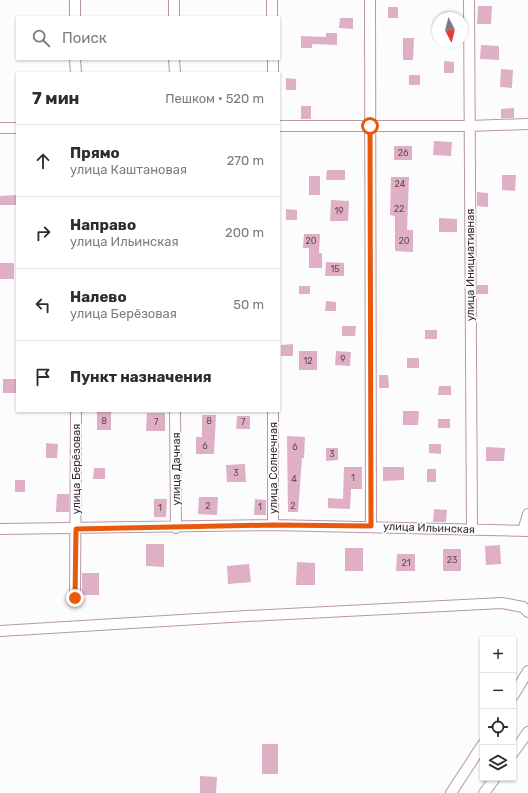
<!DOCTYPE html>
<html lang="ru">
<head>
<meta charset="utf-8">
<style>
  :root { --surface:#fff; --page:#f7f7f7; --text:#2b2b33; --muted:#7c7c81; --line:#e1e1e2 }
  body { margin:0; font-family:Rubik,sans-serif; background:var(--page); color:var(--text) }
  .controls { position:absolute; right:12px; bottom:12px; display:grid; overflow:hidden; border-radius:0px; box-shadow:0 1px 3px #0004 }
  .controls button { width:36px; height:36px; display:grid; place-items:center; padding:0; border:0; border-bottom:1px solid var(--line); background:var(--surface); color:var(--text); font:20px sans-serif }
  .compass { position:absolute; left:432px; top:12px; width:36px; height:36px; border-radius:50%; background:var(--surface); box-shadow:0 1px 3px #0004; rotate:173deg }
  .stop { position:absolute; width:12px; height:12px; margin:-9px; border:3px solid #ea580c; border-radius:50%; background:#fff }
  .stop.end { background:#ea580c; border-color:#fff; box-shadow:0 1px 4px #0008 }
  .list { margin:0; padding:0; list-style:none }
  h2 { display:flex; justify-content:space-between; align-items:center; height:52px; margin:0; padding:0 16px; font-size:17px }
  h2 small { font-size:13px; font-weight:400; color:var(--muted) }
  .list li { display:grid; grid-template-columns:26px 1fr auto; gap:12px; align-items:center; box-sizing:border-box; height:72px; padding:0 16px; border-top:1px solid var(--line) }
  .list b { display:block; font-size:15px; white-space:nowrap }
  .list p { margin:0; font-size:13px; white-space:nowrap; color:var(--muted) }
  .list em { font-size:13px; font-style:normal; color:var(--muted) }
  .icon { flex:none; width:22px; height:22px; fill:none; stroke:currentColor; stroke-width:2; stroke-linecap:round; stroke-linejoin:round }
  .map { position:relative; flex:none; width:528px; height:793px; overflow:hidden }
  .search { position:absolute; background:var(--surface); box-shadow:0 1px 3px #0004; left:16px; top:16px; width:264px; height:44px; display:flex; align-items:center; gap:10px; box-sizing:border-box; padding:0 14px; border-radius:0px; color:var(--muted); font-size:15px }
  .panel { position:absolute; background:var(--surface); box-shadow:0 1px 3px #0004; left:16px; top:72px; width:264px; height:340px; border-radius:0px }
  .map>svg:first-child { display:block }
</style>
</head>
<body>
<div class="map">
<svg width="528" height="793" viewBox="0 0 528 793">
  <rect width="100%" height="100%" fill="#fcfcfc"/>
  <path fill="#dfafc6" d="M478 6H492L491 24H477Z
    M388 7H398V18H388Z
    M340 18H353V29L339 28Z
    M326 33H337V45L312 44V48H301V36L326 37Z
    M403 38H414L413 60H403Z
    M481 45 499 46V60L480 59Z
    M444 61 454 62V73H444Z
    M501 69 513 70 512 88 500 87Z
    M409 75H420V85H409Z
    M286 78 296 79V90H286Z
    M301 106H311V119H301Z
    M514 108V118H501V109Z
    M434 141 452 142 451 156 433 155Z
    M394 146H412V160H394Z
    M327 170H345V180H326Z
    M502 175H516L515 191 502 190Z
    M309 176H320V195H309Z
    M391 177H409L407 230H413V252L395 251V216L390 215Z
    M477 192 488 193V207L477 206Z
    M17 195V205H0V196Z
    M331 200 349 201 348 221H330Z
    M286 209 297 210V220H286Z
    M439 218 457 219V232H439Z
    M304 234H320L319 253H322V268H309V248H303Z
    M326 262 344 263V276H325Z
    M0 263H14V279H0Z
    M477 285H488V294H477Z
    M299 286H310V294H299Z
    M326 301 336 302V311H325Z
    M342 326H356L355 336H342Z
    M425 330H437V339H425Z
    M293 344V356H281V345Z
    M299 351H317V370H299Z
    M336 351 351 352 350 366 335 365Z
    M407 358H419V368H407Z
    M379 375H388L389 388H379Z
    M3 379H17V393H3Z
    M439 386H451V395H438Z
    M97 411 111 412V430H97Z
    M403 411H419L418 425H403Z
    M147 413H165V431H146Z
    M202 415H216L214 454H196V437H202Z
    M237 416H250V429H236Z
    M438 419H450V428H438Z
    M287 436 305 437 304 458H302L298 512H288Z
    M46 443 58 444 57 458H46Z
    M429 444H441V454L429 453Z
    M486 447 505 448 504 461H486Z
    M326 448H338V460L326 461Z
    M245 464 246 482H227L226 465Z
    M344 467H362V489H351L350 509 328 508V498L343 499Z
    M383 467H404V480L383 481Z
    M94 468H105V479H93Z
    M427 469H436V482H427Z
    M15 480H25V492H15Z
    M57 494H69V512H56Z
    M199 497H218L217 515 198 514Z
    M154 499H167L166 517H154Z
    M255 499 266 500V515H254Z
    M434 509 447 510 446 522H433Z
    M146 544H164V567L146 566Z
    M500 545 501 564 486 565 485 546Z
    M345 548H363V571H345Z
    M443 549H461V571H443Z
    M397 554H415V571H396Z
    M297 562 315 563V585H296Z
    M249 564 251 582 228 584 227 566Z
    M82 573H99V595H82Z
    M262 744H278V774H262Z
    M200 776 217 777 216 793H200Z"/>
  <g fill="none" stroke-linecap="round" stroke-linejoin="round">
    <defs>
      <path id="minor" d="M75 0V17
        M174 0V17
        M272 0V17
        M370 0 371 526
        M469 0 472 530
        M75 59 76 73
        M174 59 175 73
        M273 59V73
        M279 126H469L528 124
        M0 128H17
        M175 411 176 528
        M273 525V411
        M0 529 273 525 528 531
        M523 531 528 514
        M75 598 76 411
        M0 631 247 616 502 603 523 607 528 612
        M513 696 528 671
        M513 753 528 732
        M451 793 483 744
        M484 793 495 778"/>
    </defs>
    <use href="#minor" stroke="#b697a6" stroke-width="12"/>
    <use href="#minor" stroke="#fff" stroke-width="10"/>
  </g>
  <g fill="none" stroke-linecap="round" stroke-linejoin="round">
    <path stroke="#ea580c" stroke-width="5" d="M75 598 76 529 273 525 371 526 370 126"/>
  </g>
  <g text-anchor="middle" dominant-baseline="central" stroke-width="3.5" stroke-linejoin="round" paint-order="stroke">
    <g font-size="9" fill="#624d57">
      <text x="403" y="153">26</text>
      <text x="400" y="184">24</text>
      <text x="399" y="209">22</text>
      <text x="339" y="211">19</text>
      <text x="311" y="241">20</text>
      <text x="404" y="241">20</text>
      <text x="335" y="269">15</text>
      <text x="343" y="359">9</text>
      <text x="308" y="361">12</text>
      <text x="104" y="421">8</text>
      <text x="209" y="421">8</text>
      <text x="156" y="422">7</text>
      <text x="243" y="422">7</text>
      <text x="205" y="446">6</text>
      <text x="295" y="447">6</text>
      <text x="332" y="454">3</text>
      <text x="236" y="473">3</text>
      <text x="353" y="478">1</text>
      <text x="294" y="479">4</text>
      <text x="208" y="506">2</text>
      <text x="293" y="506">2</text>
      <text x="260" y="507">1</text>
      <text x="160" y="508">1</text>
      <text x="452" y="560">23</text>
      <text x="406" y="563">21</text>
    </g>
    <g font-size="11" fill="#382c32" stroke="#fcfcfc">
      <text transform="translate(470 265) rotate(-90)">улица Инициативная</text>
      <text transform="translate(273 468) rotate(-90)">улица Солнечная</text>
      <text transform="translate(76 469) rotate(-90)">улица Берёзовая</text>
      <text transform="translate(176 469) rotate(-90)">улица Дачная</text>
      <text transform="translate(429 528) rotate(2)">улица Ильинская</text>
    </g>
  </g>
</svg>
<div class="controls">
<button>+</button>
<button>−</button>
<button><svg class="icon" aria-label="locate" viewBox="0 0 24 24"><circle cx="12" cy="12" r="6"/><path d="M12 2v4M12 18v4M2 12h4M18 12h4"/></svg></button>
<button><svg class="icon" aria-label="layers" viewBox="0 0 24 24"><path d="M12 4l9 5-9 5-9-5zM3 14l9 5 9-5"/></svg></button>
</div>
<svg class="compass" viewBox="-18 -18 36 36"><path d="M0-13l5 13h-10z" fill="#e53935"/><path d="M0 13l5-13h-10z" fill="#7c7c81"/></svg>
<div class="stop" style="left:370px;top:126px"></div>
<div class="stop end" style="left:75px;top:598px"></div>
<div class="search"><svg class="icon" aria-label="search" viewBox="0 0 24 24"><circle cx="10" cy="10" r="6"/><path d="M15 15l6 6"/></svg>Поиск</div>
<section class="panel">
<h2>7 мин<small>Пешком · 520 m</small></h2>
<ul class="list">
<li><svg class="icon" aria-label="ahead" viewBox="0 0 24 24"><path d="M12 20V5M6 11l6-6 6 6"/></svg><div><b>Прямо</b><p>улица Каштановая</p></div><em>270 m</em></li>
<li><svg class="icon" aria-label="right" viewBox="0 0 24 24"><path d="M7 20v-9h11M14 6l5 5-5 5"/></svg><div><b>Направо</b><p>улица Ильинская</p></div><em>200 m</em></li>
<li><svg class="icon" aria-label="left" viewBox="0 0 24 24"><path d="M17 20v-9H6M10 6l-5 5 5 5"/></svg><div><b>Налево</b><p>улица Берёзовая</p></div><em>50 m</em></li>
<li><svg class="icon" aria-label="arrive" viewBox="0 0 24 24"><path d="M6 21V4h12l-3 4 3 4H6"/></svg><div><b>Пункт назначения</b></div></li>
</ul>
</section>
</div>
</body>
</html>
